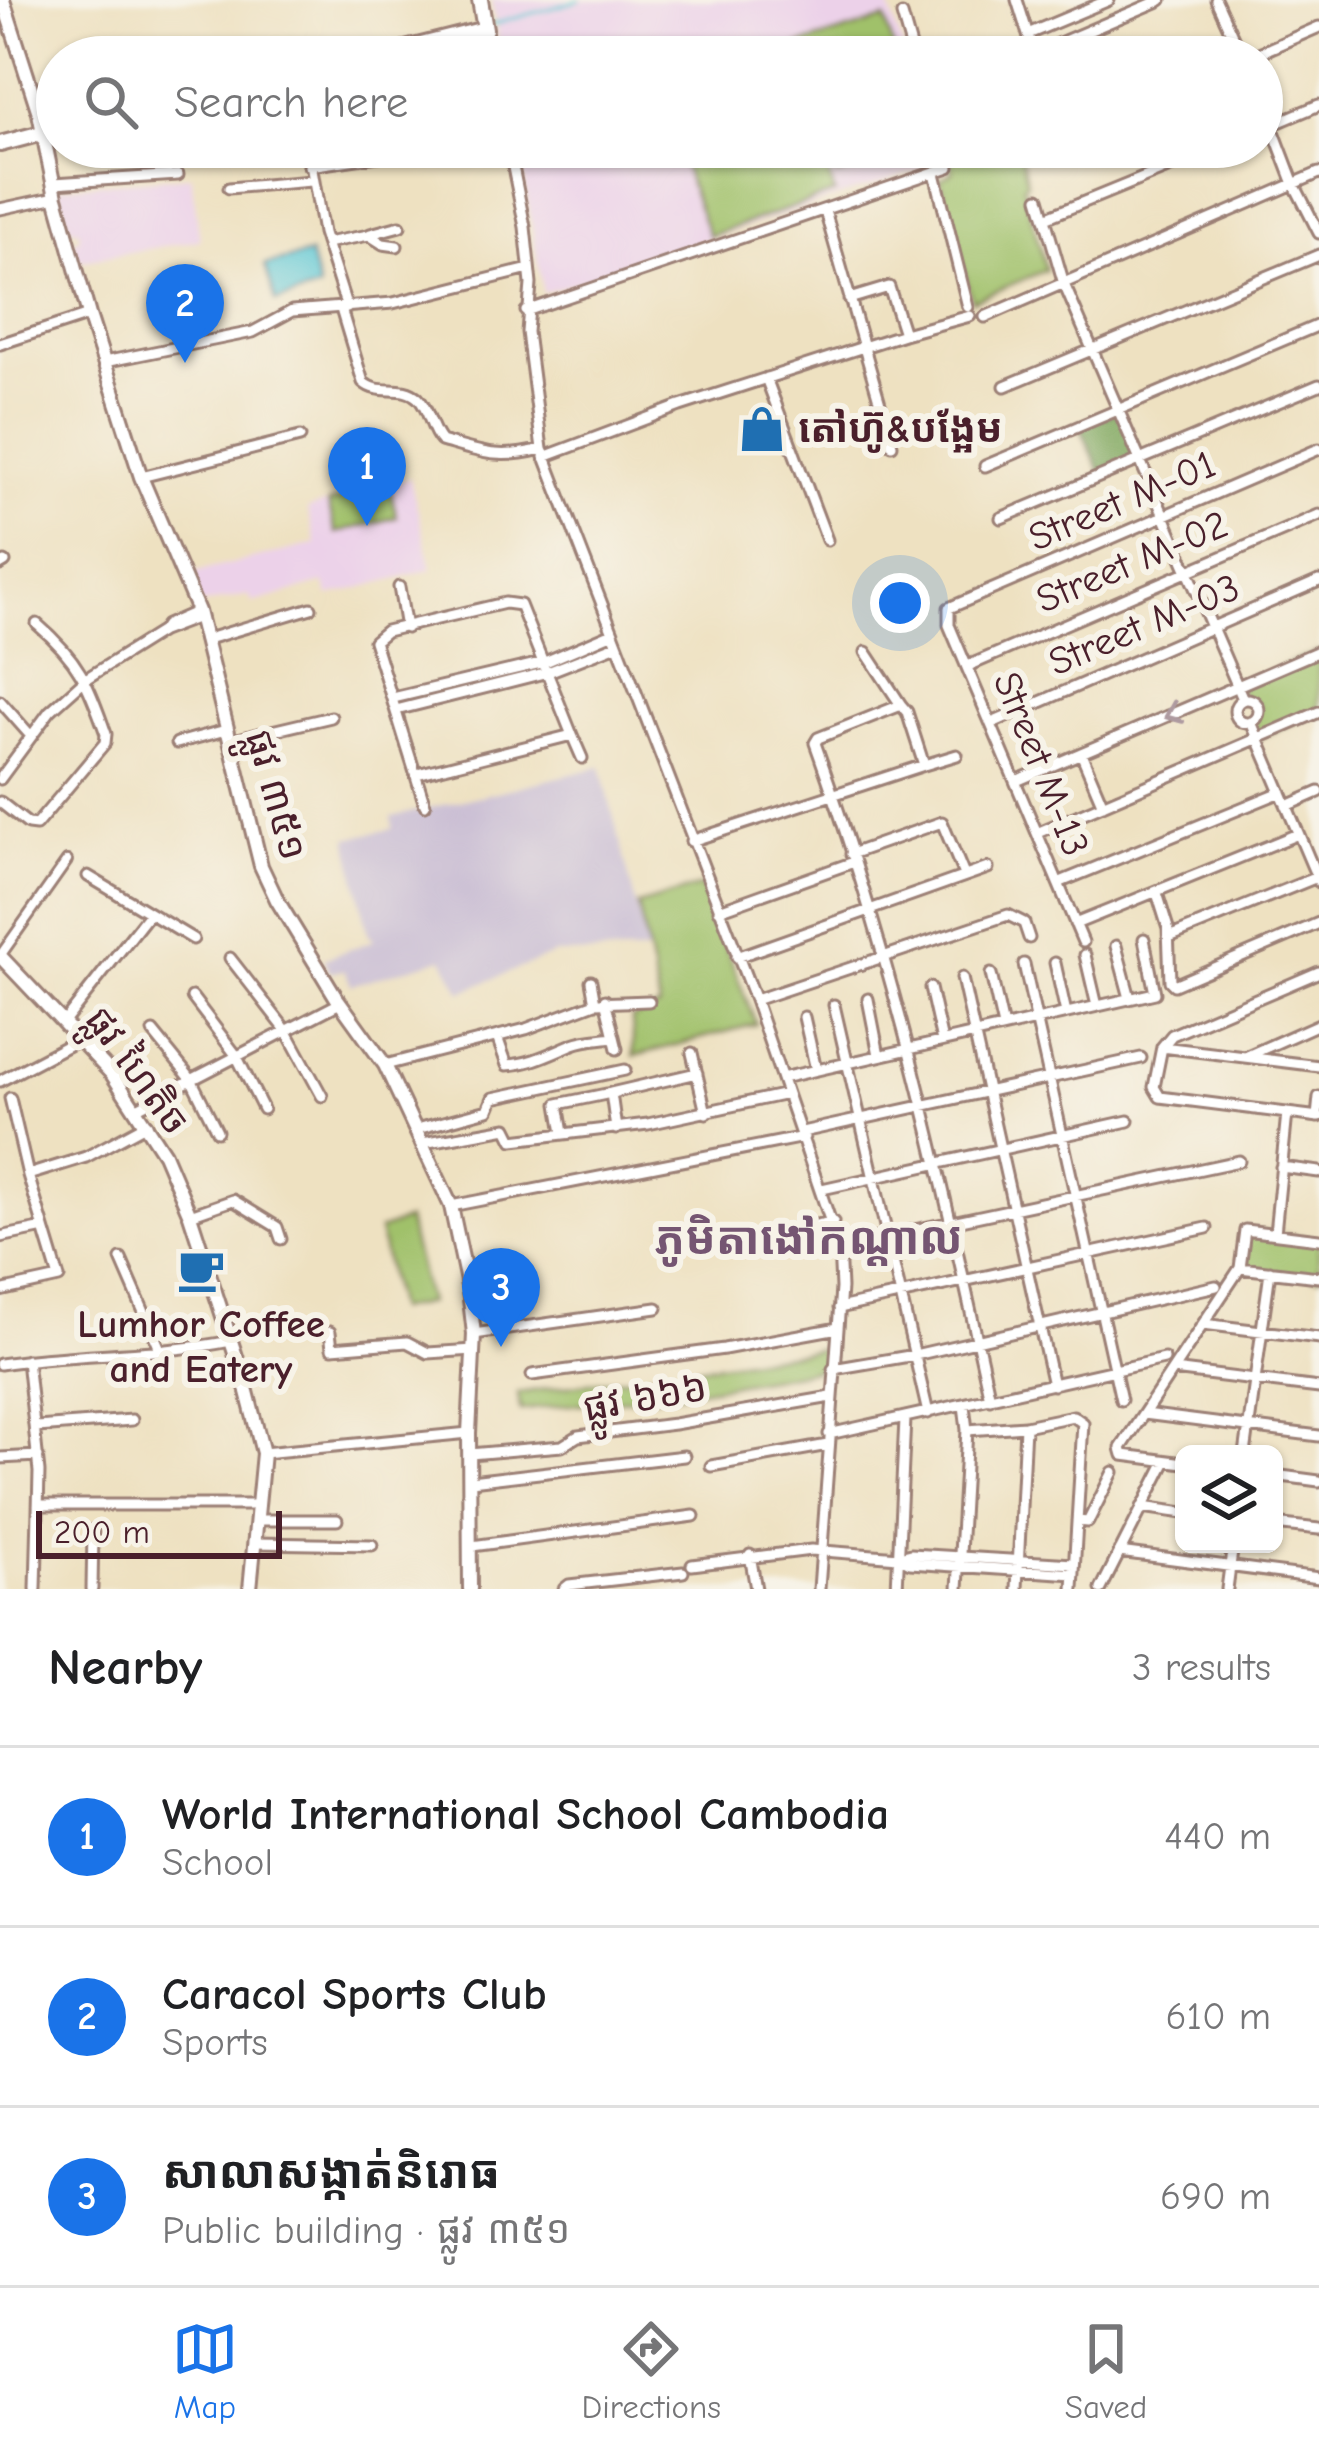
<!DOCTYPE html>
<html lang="en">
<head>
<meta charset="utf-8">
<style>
  :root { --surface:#fff; --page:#f6f6f6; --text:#202124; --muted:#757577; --line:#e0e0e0; --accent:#1a73e8 }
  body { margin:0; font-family:"Comic Neue","Noto Sans Khmer",sans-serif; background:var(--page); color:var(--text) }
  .controls { position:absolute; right:36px; bottom:36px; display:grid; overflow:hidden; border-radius:18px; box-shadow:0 3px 9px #0004 }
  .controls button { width:108px; height:108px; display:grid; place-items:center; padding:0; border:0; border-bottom:3px solid var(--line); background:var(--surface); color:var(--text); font:60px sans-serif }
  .scale { position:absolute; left:36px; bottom:30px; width:246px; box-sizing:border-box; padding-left:12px; border:6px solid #4a1f2b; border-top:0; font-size:33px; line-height:42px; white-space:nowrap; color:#4a1f2b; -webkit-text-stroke:9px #f7f3e8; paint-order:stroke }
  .you { position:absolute; left:900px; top:603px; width:42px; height:42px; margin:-30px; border:9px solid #fff; border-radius:50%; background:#1a73e8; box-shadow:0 0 0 18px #1a73e833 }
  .badge { display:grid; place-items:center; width:78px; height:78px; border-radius:50%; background:var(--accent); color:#fff; font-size:39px; font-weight:700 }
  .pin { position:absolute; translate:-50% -99px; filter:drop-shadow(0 3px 6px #0008) }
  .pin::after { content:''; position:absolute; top:63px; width:42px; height:36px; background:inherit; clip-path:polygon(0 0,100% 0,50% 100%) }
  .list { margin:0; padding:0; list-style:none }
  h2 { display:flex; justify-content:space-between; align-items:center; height:156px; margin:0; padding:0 48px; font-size:51px }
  h2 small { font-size:39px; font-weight:400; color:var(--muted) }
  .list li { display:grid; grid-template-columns:78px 1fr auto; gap:36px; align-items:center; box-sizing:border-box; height:180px; padding:0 48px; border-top:3px solid var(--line) }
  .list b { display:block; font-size:45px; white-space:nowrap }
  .list p { margin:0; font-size:39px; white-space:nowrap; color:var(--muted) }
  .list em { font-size:39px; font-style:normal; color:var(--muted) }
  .icon { flex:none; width:66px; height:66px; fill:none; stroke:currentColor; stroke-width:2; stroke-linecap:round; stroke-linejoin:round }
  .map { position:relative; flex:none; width:1319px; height:1589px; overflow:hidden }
  .search { position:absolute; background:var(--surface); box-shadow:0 3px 9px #0004; left:36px; right:36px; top:36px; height:132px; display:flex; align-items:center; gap:30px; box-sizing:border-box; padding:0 42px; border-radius:66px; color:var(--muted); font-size:45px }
  .sheet { height:696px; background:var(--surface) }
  nav { display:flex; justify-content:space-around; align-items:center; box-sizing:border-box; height:168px; border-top:3px solid var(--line); background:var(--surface); font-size:33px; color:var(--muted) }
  nav a { display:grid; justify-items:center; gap:6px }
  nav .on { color:var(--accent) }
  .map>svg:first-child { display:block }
</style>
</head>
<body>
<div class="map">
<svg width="1319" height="1589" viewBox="0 0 1319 1589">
  <rect width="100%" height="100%" fill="#f7f3e8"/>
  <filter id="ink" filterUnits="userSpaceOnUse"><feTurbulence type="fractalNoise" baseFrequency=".00833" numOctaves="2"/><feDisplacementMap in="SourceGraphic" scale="24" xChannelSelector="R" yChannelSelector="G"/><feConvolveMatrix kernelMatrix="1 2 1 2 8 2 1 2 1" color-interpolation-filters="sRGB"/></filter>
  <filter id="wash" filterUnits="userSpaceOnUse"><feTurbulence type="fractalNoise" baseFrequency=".004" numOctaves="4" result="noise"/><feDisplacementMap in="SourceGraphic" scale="48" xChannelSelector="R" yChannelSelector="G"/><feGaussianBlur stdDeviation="2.7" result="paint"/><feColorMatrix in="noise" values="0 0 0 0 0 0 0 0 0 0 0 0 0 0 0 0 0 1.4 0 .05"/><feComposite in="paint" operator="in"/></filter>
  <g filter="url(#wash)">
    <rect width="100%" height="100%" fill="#eee1c1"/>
    <path fill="#ecd1e9" d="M491 0H887L906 57H502Z
      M519 147H936L942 163 543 293Z
      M191 176 200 240 78 261 73 244 80 236 79 230 69 227 58 187Z
      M410 478 432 569 329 596 324 583 252 603 249 595 200 605 188 574 316 544 307 509Z"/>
    <path fill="#cbbfd4" d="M601 767 648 953 555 954 461 992 443 958 351 985 345 970 329 972 324 959 374 940 368 933 348 838 392 829V817Z"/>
    <path fill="#a0c16a" stroke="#75704a" stroke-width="3" d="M885 19 896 57H801L797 46Z
      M694 147H819L835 193 709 236 678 152Z
      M828 147H924L925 150 837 176Z
      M948 147H1022L1019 149 1027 183 1023 186 1046 270 972 301 940 179 953 172Z
      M389 487 397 517 336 533 328 503Z
      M1319 651V712L1258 738 1254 720 1259 708 1251 700 1243 699 1238 686Z
      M701 886 756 1024 634 1056 632 1018 660 1007 638 905Z
      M407 1220 428 1303 396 1310 379 1230Z
      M1245 1230 1319 1239V1277L1240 1268Z
      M830 1348 826 1368 677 1394 520 1410 518 1393Z"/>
    <path fill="#80a75e" stroke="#656344" stroke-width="3" d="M1119 410 1141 459 1102 475 1080 426Z"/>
    <path fill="#5cc7d4" stroke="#537380" stroke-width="3" d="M310 254 319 289 276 302 265 265Z"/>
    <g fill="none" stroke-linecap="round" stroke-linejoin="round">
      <path stroke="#5cc7d4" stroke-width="3" d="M491 25 580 0"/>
    </g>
  </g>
  <g filter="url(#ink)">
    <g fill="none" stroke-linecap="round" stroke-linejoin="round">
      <defs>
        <path id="pedestrian" d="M0 956 67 861"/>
        <path id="minor" d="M1017 0 1035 57
          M1216 0 1242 57
          M902 15 914 57
          M485 29 491 57
          M1028 34 1109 0
          M1034 54 1161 0
          M1250 57 1319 27
          M1262 100 1294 184 1319 233
          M1262 129 1319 105
          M308 147 323 233 347 308
          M509 147 525 227 531 284 527 332 542 449 755 1000 839 1246 841 1288 819 1589
          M1027 153 1041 147
          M309 166 433 148
          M935 173 968 307
          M54 183 178 175
          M229 188 311 181
          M1039 198 1064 284 1243 699
          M0 209 56 197
          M825 211 892 445
          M1045 218 1219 147
          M370 234 400 226
          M326 243 369 235 383 244 397 246
          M341 309 363 382C379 397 402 383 418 398 430 410 430 429 441 441 483 453 498 460 542 449
          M526 311 949 167 942 147
          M985 317 1319 173
          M904 334 970 316
          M0 344 89 315
          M104 362 253 332 292 311 393 303 529 269
          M766 378 827 540
          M1005 386 1319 255
          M544 457 680 406 904 334 889 287 849 299
          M985 466 1319 325
          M141 477 300 437
          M1001 518 1319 385
          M0 565 5 562
          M399 587 406 628
          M162 631 196 618
          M204 640 311 608
          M866 652 901 705 818 738 815 743C892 957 942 1177 990 1399
          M968 666 1319 515
          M393 698 545 662 613 633
          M1235 711a12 12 0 1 1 24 0a12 12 0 1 1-24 0Z
          M0 701 31 736
          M396 710 548 672 617 645
          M1251 722 1319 882
          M992 723 1319 581
          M572 735 582 758
          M229 741 331 717
          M177 743 226 730
          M1081 753 1103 805
          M924 765 957 755
          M417 774 572 735 520 605 505 603 386 631 374 641 425 805
          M0 779 50 711 87 678 162 631 166 625 198 611
          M1016 781 1319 651
          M0 802 28 824 36 825 105 743 106 734C88 683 79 660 37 624
          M1287 806 1319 792
          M1037 833 1319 712
          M691 841 924 765 907 712 901 705
          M851 854 942 822 964 875
          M88 876 193 939
          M1058 883 1281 792
          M1157 893 1168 928 1170 981 1174 985 1319 923
          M719 910 854 862
          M1075 924 1298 834
          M1169 937 1317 877
          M1083 942 949 625V608L1319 449
          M1116 946 1130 998
          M1085 955 1097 1006
          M737 957 988 868
          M230 958 286 1030 322 1096
          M1055 963 1066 1013
          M1024 964 1121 1400
          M991 974 1003 1027
          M962 978 1053 1385
          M591 981 595 1003
          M930 988 942 1041
          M192 997 236 1055 263 1109
          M868 999 879 1055
          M605 1000 617 1049
          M755 1000 1008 915 1024 923 1029 938
          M834 1005 928 1413
          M804 1017 816 1070
          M65 1021 149 914
          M153 1032 191 1079 217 1131
          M497 1037 507 1065C531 1064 551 1053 573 1044 585 1039 600 1039 613 1037
          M1162 1047 1154 1087 1160 1097 1319 1117
          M1162 1047 1172 1035 1319 972
          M1162 1047 1319 1066
          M692 1053 706 1113
          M1247 1056 1319 1024
          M385 1065 526 1029 595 1003 649 1001
          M782 1078 1155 993 1144 939
          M0 1081 80 1039
          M10 1098 28 1175 86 1157 147 1124
          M137 1108 340 1003
          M1317 1117 1319 1097
          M417 1129 488 1110 493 1098 625 1070
          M616 1129 611 1093 697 1073
          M802 1132 1141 1058
          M563 1133 558 1104 611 1093
          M423 1143 507 1128 513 1140 648 1124 787 1094
          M1281 1167 1319 1172
          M822 1189 1128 1121
          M451 1206 804 1137
          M190 1215 233 1200 277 1227 281 1239
          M1275 1233 1287 1113
          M0 1237 44 1228
          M735 1240 833 1222
          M839 1246 1239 1161
          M121 1259 160 1349
          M1240 1268 1319 1277
          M0 1291 59 1278 28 1175
          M839 1308 1207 1228
          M1203 1324 1319 1338
          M330 1332 332 1348 407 1342 428 1353 474 1350
          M474 1334 657 1308
          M27 1360 39 1472 36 1589
          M0 1364C77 1352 155 1356 231 1341
          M833 1369 915 1355 1216 1286
          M1173 1370 1319 1388
          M532 1375 724 1349 838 1328
          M1144 1414 1319 1436
          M37 1427 132 1420
          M967 1430 1025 1426 1073 1416 1083 1423 1073 1589
          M829 1434 1164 1359
          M263 1453 469 1433
          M470 1454 562 1446 578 1436 674 1424 831 1397
          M1245 1454 1270 1271
          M0 1458 38 1456
          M1184 1463 1123 1455 1121 1448 1240 1268 1245 1230 1319 1239
          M711 1466 828 1445
          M1274 1475 1319 1481
          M471 1481 684 1456
          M38 1505H259
          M1142 1507 1184 1513
          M258 1520H337
          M1077 1521 1088 1522 1113 1472
          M1274 1524 1319 1529
          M255 1543 372 1545
          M472 1546 694 1516
          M1119 1552 1319 1578
          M750 1555 756 1589
          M899 1557 911 1554 1074 1564
          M692 1565 811 1550 899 1557 910 1563 1074 1574
          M92 1589 93 1530
          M564 1589 569 1585 683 1572
          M897 1589 905 1419
          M958 1589 967 1430 964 1405
          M1017 1589 1025 1426
          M1101 1589 1166 1461
          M1227 1589 1233 1544"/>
        <path id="tertiary" d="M3 0 39 113 56 197 89 315 141 477 198 611 261 866 277 900 336 997 385 1065 451 1206 469 1291 474 1334 469 1433 470 1589
          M0 956 112 1074 164 1154 190 1215 245 1384 263 1453 250 1589"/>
        <path id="secondary" d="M373 57 485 29 480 0
          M0 144 57 129"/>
      </defs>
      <use href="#pedestrian" stroke="#9c8076" stroke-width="14"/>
      <use href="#minor" stroke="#9c8076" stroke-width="15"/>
      <use href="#tertiary" stroke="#9c8076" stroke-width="18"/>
      <use href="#secondary" stroke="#9c8076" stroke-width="20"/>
      <use href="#pedestrian" stroke="#fff" stroke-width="8"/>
      <use href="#minor" stroke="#fff" stroke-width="9"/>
      <use href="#tertiary" stroke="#fff" stroke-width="12"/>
      <use href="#secondary" stroke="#fff" stroke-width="14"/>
    </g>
    <defs><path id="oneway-chevron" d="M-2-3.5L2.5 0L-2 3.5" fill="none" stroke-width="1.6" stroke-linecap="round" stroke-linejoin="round" transform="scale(3)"/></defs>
    <use stroke="#ae9aa0" href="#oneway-chevron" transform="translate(1173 714) rotate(157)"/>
  </g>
  <defs>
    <symbol id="shop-bare" viewBox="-9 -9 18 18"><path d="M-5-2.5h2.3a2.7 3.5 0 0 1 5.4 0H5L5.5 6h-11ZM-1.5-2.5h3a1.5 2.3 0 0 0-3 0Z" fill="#1f6fb2" stroke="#f7f3e8" stroke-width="2.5" paint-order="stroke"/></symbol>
    <symbol id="cafe-bare" viewBox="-9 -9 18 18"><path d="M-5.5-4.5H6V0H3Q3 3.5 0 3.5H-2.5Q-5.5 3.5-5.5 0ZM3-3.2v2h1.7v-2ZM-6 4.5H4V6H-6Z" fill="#1f6fb2" stroke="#f7f3e8" stroke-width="2.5" paint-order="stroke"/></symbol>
  </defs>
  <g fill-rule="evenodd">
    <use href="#shop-bare" x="729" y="396" width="66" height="66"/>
    <use href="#cafe-bare" x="168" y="1237" width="66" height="66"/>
  </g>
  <g text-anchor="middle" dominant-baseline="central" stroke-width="12" stroke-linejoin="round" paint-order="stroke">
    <g font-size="39" font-weight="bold" fill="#4a1f2b" stroke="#f7f3e8" text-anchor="start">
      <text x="798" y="429">តៅហ៊ូ&amp;បង្អែម</text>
      <text x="201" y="1324" text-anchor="middle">Lumhor Coffee<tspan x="201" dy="45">and Eatery</tspan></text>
    </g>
    <g font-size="39" fill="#4a1f2b" stroke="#f7f3e8">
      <text transform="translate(1122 501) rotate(-23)">Street M-01</text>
      <text transform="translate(1132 562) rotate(-23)">Street M-02</text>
      <text transform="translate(1144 625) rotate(-23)">Street M-03</text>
      <text transform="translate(1041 764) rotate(68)">Street M-13</text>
      <text transform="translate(276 795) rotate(74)">ផ្លូវ ៣៥១</text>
      <text transform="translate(137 1071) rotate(54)">ផ្លូវ ហៃតិច</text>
      <text transform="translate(645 1398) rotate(-10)">ផ្លូវ ៦៦៦</text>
    </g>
    <g font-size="45" font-weight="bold" fill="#755572" stroke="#f7f3e8">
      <text x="809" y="1239">ភូមិតាងៅកណ្តាល</text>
    </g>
  </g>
</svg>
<div class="controls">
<button><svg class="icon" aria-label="layers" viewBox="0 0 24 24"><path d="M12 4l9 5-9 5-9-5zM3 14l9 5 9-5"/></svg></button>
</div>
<div class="scale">200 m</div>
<div class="you"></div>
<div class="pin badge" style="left:367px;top:526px">1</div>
<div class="pin badge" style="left:185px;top:363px">2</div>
<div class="pin badge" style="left:501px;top:1347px">3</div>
<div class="search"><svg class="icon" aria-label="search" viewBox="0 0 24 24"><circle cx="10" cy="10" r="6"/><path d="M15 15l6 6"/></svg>Search here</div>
</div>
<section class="sheet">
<h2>Nearby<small>3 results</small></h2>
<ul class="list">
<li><span class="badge">1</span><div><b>World International School Cambodia</b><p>School</p></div><em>440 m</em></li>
<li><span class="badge">2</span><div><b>Caracol Sports Club</b><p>Sports</p></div><em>610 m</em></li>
<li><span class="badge">3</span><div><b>សាលាសង្កាត់និរោធ</b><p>Public building · ផ្លូវ ៣៥១</p></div><em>690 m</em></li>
</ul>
</section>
<nav>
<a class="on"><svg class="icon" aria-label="map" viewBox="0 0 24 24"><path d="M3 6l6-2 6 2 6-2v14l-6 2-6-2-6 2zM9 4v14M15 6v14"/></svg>Map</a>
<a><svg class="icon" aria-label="directions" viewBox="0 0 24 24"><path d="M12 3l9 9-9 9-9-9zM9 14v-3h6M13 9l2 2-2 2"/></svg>Directions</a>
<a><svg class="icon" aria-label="saved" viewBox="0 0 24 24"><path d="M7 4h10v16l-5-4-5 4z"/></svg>Saved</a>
</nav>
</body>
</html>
